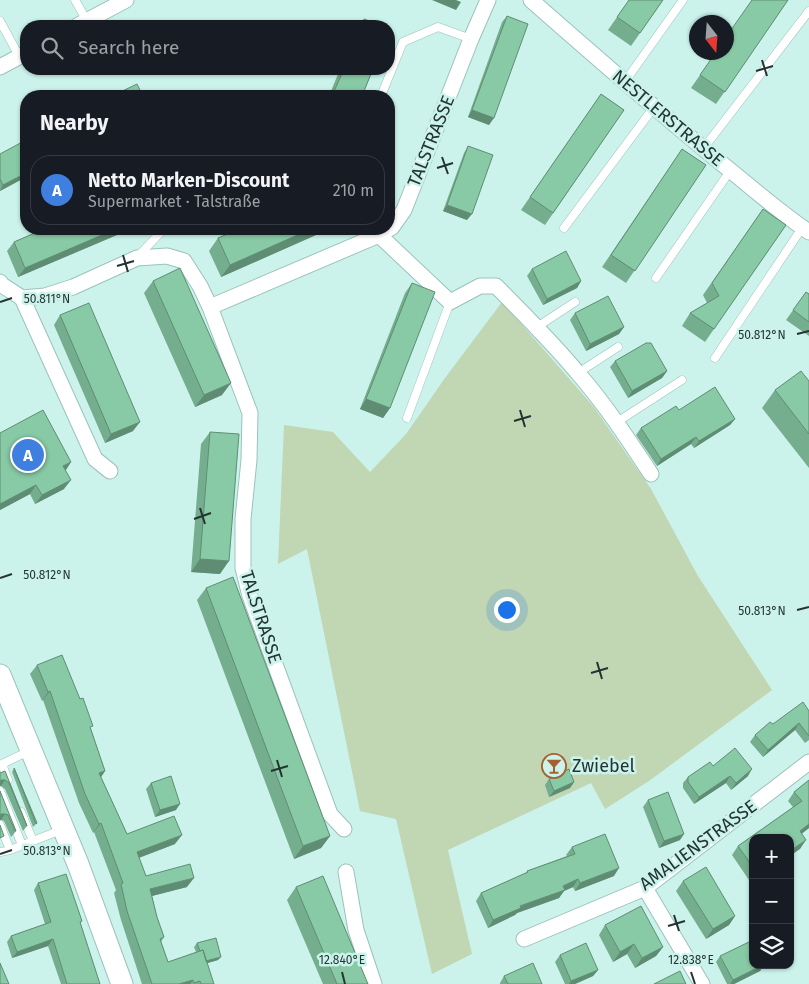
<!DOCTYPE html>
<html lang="en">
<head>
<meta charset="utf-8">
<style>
  :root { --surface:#171b24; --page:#242831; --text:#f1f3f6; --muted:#9ea1a6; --line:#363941; --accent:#1a73e8 }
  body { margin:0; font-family:"Fira Sans",sans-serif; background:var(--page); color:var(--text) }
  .controls { position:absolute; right:15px; bottom:15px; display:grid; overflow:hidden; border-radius:10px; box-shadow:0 1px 4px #0004 }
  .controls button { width:45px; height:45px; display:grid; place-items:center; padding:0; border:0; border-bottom:1px solid var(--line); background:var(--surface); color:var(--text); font:25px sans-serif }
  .compass { position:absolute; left:689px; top:15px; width:45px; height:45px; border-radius:50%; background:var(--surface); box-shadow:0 1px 4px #0004; rotate:163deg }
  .you { position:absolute; left:506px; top:609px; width:18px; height:18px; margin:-12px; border:4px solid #fff; border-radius:50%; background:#1a73e8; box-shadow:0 0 0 8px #1a73e833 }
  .badge { display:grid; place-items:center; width:32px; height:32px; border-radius:50%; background:var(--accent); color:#fff; font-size:16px; font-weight:700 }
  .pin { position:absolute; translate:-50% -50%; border:2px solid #fff; box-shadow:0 1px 5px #0006 }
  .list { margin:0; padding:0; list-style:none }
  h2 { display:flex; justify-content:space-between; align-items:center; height:65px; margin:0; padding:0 20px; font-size:21px }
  h2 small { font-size:16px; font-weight:400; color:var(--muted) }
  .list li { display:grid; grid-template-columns:32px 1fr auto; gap:15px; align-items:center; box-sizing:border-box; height:70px; margin:0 10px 10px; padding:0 10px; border:1px solid var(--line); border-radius:20px }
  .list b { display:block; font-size:19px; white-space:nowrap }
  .list p { margin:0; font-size:16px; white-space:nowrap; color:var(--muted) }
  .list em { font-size:16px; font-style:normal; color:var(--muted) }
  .icon { flex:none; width:28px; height:28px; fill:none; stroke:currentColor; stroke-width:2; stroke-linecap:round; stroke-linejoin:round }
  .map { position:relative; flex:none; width:809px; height:984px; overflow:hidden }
  .search { position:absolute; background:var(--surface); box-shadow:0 1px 4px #0004; left:20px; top:20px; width:375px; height:55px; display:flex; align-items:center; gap:12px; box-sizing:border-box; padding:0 18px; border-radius:20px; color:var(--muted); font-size:19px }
  .panel { position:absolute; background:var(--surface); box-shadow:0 1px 4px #0004; left:20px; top:90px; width:375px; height:145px; border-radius:20px }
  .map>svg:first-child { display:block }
</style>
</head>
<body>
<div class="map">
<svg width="809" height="984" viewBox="0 0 809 984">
  <rect width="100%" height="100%" fill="#cbf3ec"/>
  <path fill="#c1d6b3" d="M502 302 593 406 651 489 698 576 772 690 649 781 605 809 591 783 448 850 472 954 432 974 396 819 360 811 307 549 278 564 284 425 333 432 370 472 406 434 445 378Z"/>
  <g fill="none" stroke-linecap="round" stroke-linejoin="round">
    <defs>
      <path id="lane" d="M75 0 87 21
        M0 21 19 56
        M624 83 683 0
        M381 96 403 42 438 27 471 39
        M703 149 809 11
        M564 228 654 107
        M138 256 164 229
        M656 278 730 171
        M537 327 575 302
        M715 358 802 228
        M578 373 618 347
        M407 418 450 302
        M617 422 682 380
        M2 764 8 780
        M0 765 29 751
        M0 791 22 845
        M21 812 33 841
        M0 825 10 850
        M0 852 10 850 61 830"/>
      <path id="street" d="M531 0C597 58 663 116 731 171 757 192 782 214 809 232
        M77 26 126 0
        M0 67 26 53
        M379 235 450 302 480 286H496C524 314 552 342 577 372 605 404 628 439 651 474
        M0 282 2 285 22 298 45 296 73 287 137 258 167 256 184 261 200 286 210 307
        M22 298 95 459 110 471
        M344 829 330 814 250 596 243 568V519L249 460 250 413 210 307 379 235 392 227 404 210 471 39 488 0
        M346 872 356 930 374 984
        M645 888 702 984
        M524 939 645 888 809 762"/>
      <path id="secondary" d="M0 675 78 864 122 984"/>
    </defs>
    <use href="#lane" stroke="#9bc2bc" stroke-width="9"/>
    <use href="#street" stroke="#9bc2bc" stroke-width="17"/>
    <use href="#secondary" stroke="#9bc2bc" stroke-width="23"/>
    <use href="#lane" stroke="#fff" stroke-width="8"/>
    <use href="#street" stroke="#fff" stroke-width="15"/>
    <use href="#secondary" stroke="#fff" stroke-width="21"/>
  </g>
  <path fill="#75ae8e" d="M629 0H663L631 46 608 30Z
    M788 0 716 104 691 88 716 52Z
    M507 16 489 125 468 117 502 22Z
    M340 69H373L362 96H329Z
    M601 94 624 110 545 225 521 210Z
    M468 146 467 220 443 211 464 153Z
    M682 149 706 165 626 283 602 267Z
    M0 154 26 177 0 191Z
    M763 209 786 225 705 342 682 326 690 313 707 303 703 295Z
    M44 229H131L18 277 7 251 14 242Z
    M316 235 221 277 209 251 218 238Z
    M532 269 581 281 577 288 543 305 527 276Z
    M153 281 222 395 195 407 144 293Z
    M412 283 390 408 383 418 360 409 405 293Z
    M806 292 809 294V336L786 320Z
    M575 313 624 327 619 334 586 351 570 320Z
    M60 315 133 431 105 443 54 325Z
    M615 361 667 371 662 378 628 398 610 367Z
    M809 381V468L762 408 775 390Z
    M679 410 735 419 730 425 694 448 691 444 657 466 636 435 641 428Z
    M210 432 220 574 191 572 201 444Z
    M0 433 71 462 66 470 64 489 35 504 30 494 0 510Z
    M206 588 330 836 321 848 294 859 197 600Z
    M37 665 91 729 105 771 101 777 127 834 175 844 139 858 146 876 187 887 152 896 157 917 164 937 161 942 168 962 196 952 194 947 197 943 218 960 207 963 214 984H142L121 920 114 893 116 890 94 832 93 833 79 803 43 700 42 701 30 674Z
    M809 711V740L805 743 795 730 763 757 750 742 755 735 773 724Z
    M713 766 748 776 731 790 726 783 694 804 683 788V783L688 777Z
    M14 768 37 823 33 827 12 772Z
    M5 771 27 826 23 831 5 789 1 786Z
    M549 779 574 782 570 788 549 797 545 785Z
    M809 780V828L802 833 800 849 753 838V882L751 883 732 855 738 846 793 807 788 801 794 792Z
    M151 783 176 810 155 817 146 789Z
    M0 791 16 831 12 836 11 837 4 821 1 820Z
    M648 800 680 840 659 848 643 807Z
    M572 847 614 876 575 891 573 887 564 891 559 898 517 913 515 915 488 928 476 901 481 893 526 873 527 871 567 856 566 855Z
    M683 881 735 916 729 925 706 939 676 891Z
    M38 883 82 921 80 923 100 984H61L48 946 12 958 7 942 11 936 45 924 34 890Z
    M296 887 368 984H323L287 900Z
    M605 925 663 947 656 956 635 968 627 954 613 962 599 935Z
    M560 955 598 970 593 976 575 984H565L555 962Z
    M720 956 753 965H764L760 971 734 984H727L716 962Z
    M504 976 542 984H500V983Z"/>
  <path fill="#5f8d74" d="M432 0H456L461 2 456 10Z
    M472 110 494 118 489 125 468 117Z
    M26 173V177L0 191 3 185Z
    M447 205 472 214 467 220 443 211Z
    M116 229H131L18 277 25 268Z
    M311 229H321L316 235 221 277 230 265Z
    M581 281 577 288 543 305 547 299Z
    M624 327 619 334 586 351 590 344Z
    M667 371 662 378 628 398 632 391Z
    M231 383 222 395 195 407 204 395Z
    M366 399 390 408 383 418 360 409Z
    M735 419 730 425 694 448 699 441Z
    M140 422 133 431 105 443 111 434Z
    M696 437 691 444 657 466 661 459Z
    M71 462 65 471 63 466Z
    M71 480 64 489 35 504 42 495Z
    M36 485 30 494 0 510V504Z
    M200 559 229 561 220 574 191 572Z
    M50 691 43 700 42 701 48 692Z
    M799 723 795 730 763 757 768 750Z
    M752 769 748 776 731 790 736 783Z
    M105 771 99 780V773Z
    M730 776 726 783 694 804 699 797Z
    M1 780H5L1 786H0V782Z
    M574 782 570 788 549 797 554 791Z
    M180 804 176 810 155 817 160 810Z
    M1 814H5L1 820H0V816Z
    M101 823 94 832 93 833 99 824Z
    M809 824V828L794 840 800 831Z
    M684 834 680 840 659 848 664 841Z
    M182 835 175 844 130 861 137 852Z
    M330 836 321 848 294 859 303 846Z
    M806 840 800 849 790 856V851Z
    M619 868 614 876 575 891 580 883Z
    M194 878 187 887 144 898 150 889Z
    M578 879 573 887 564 891 559 898 517 913 515 915 488 928 493 920Z
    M735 916 729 925 706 939 713 929Z
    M53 939 48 946 12 958 17 952Z
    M634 944 627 954 613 962 620 952Z
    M663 947 656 956 635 968 642 958Z
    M221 957 218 960 201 965 203 962Z
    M763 965H764L760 971 734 984H730L733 980Z
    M598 970 593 976 575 984H569L571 981Z
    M193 980 190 984H179Z"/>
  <path fill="#88caa5" stroke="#5f8d74" d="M629 0H663L640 33 617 17Z
    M752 0H788L725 92 700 75 716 52H726V37Z
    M507 16 528 24 494 118 472 110Z
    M364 19 383 26H361Z
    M344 69H373L362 96H332Z
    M137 84 143 96H112Z
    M601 94 624 110 553 213 530 197Z
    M26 140V173L3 185 0 179V154Z
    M468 146 493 155 472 214 447 205Z
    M682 149 706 165 635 271 611 255Z
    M763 209 786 225 714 329 690 313 719 296 712 283Z
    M44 229H116L25 268 14 242Z
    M239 229H311L230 265 218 238Z
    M566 251 581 281 547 299 532 269Z
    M180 268 231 383 204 395 153 281Z
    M412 283 435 292 390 408 366 399Z
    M806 292 809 294V322L793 310Z
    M608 296 624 327 590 344 575 313Z
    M89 303 140 422 111 434 60 315Z
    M646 343H651L667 371 632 391 615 361Z
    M801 371 809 381V434L775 390Z
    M715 387 735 419 699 441 696 437 661 459 641 428 676 406 679 410Z
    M43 410 71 462 63 466 71 480 42 495 36 485 0 504V433Z
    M210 432 239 434 229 561 200 559Z
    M233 577 330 836 303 846 206 588Z
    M62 655 80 699 83 698 93 726 90 727 105 771 99 773 127 834 174 816 182 835 137 852 146 876 190 864 194 878 150 889 157 917 164 937 160 939 168 962 203 950 214 984H201L200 981 194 983 193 980 179 984H152L127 911 121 884 123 883 101 823 99 824 85 794 50 691 48 692 37 665Z
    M803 702 809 711V736L799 723 768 750 755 735 770 722 773 724Z
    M735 748 752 769 736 783 730 776 699 797 688 782V777L710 762 713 766Z
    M14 768 37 823 36 824Z
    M569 769 574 782 554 791 549 779Z
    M5 771 27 826 9 783 5 780H1L0 782V773Z
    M171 776 180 804 160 810 151 783Z
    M809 780V824L800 831 806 840 790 851V838H753V867L738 846 802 801 794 792Z
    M0 791 16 831H15L8 815 5 814H1L0 816Z
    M668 792 684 834 664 841 648 800Z
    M0 825 4 836 0 838Z
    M605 834 619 868 580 883 578 879 563 886 565 890 520 906 521 908 493 920 481 893 528 872 527 871 575 854 572 847Z
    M706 867 735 916 713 929 683 881Z
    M66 874 82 921 80 922 100 984H67L53 939 17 952 11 936 51 922 38 883Z
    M323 876 368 984H337L296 887Z
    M641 906 663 947 642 958 634 944 620 952 605 925Z
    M216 938 221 957 206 961 203 950 200 951 197 943Z
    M753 940V965H763L733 980 720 956Z
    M586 943 598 970 571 981 560 955Z
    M0 963 9 984H0Z
    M533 963 542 984H508L504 976Z
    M680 971 686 984H654Z"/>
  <path fill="none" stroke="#243431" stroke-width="2" d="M762 60 767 76M756 71 773 66M442 157 448 174M437 168 453 163M123 255 128 272M117 266 134 261M0 302 12 298M797 334 809 331M520 410 525 427M514 421 531 416M200 508 205 524M194 519 211 513M0 578 12 574M797 610 809 607M597 662 602 679M591 673 608 668M277 760 282 777M271 771 288 766M0 854 12 850M674 915 679 931M668 926 685 921M342 972 345 984M691 972 695 984"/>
  <defs>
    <symbol id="bar-ring" viewBox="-11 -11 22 22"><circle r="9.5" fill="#cbf3ec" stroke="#a56131" stroke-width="1.5"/><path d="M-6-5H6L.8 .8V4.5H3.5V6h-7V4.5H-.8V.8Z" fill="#a56131"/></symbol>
  </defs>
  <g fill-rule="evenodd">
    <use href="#bar-ring" x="540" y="752" width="28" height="28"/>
  </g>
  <g text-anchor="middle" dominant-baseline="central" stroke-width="5" stroke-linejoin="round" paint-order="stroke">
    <g font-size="18" fill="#243431" stroke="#cbf3ec">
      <text transform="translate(668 118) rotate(40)">NESTLERSTRASSE</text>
      <text transform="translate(431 141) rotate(-68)">TALSTRASSE</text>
      <text transform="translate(261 617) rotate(72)">TALSTRASSE</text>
      <text transform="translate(698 845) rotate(-36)">AMALIENSTRASSE</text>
    </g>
    <g font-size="18" fill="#243431" stroke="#cbf3ec" text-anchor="start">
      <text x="572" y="766">Zwiebel</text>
    </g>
  </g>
  <g font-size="12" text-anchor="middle" fill="#243431" stroke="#cbf3ec" stroke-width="5" stroke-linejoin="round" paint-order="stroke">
    <text x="47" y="303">50.811°N</text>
    <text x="762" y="339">50.812°N</text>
    <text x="47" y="579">50.812°N</text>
    <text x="762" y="615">50.813°N</text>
    <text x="47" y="855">50.813°N</text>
    <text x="342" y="964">12.840°E</text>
    <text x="691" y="964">12.838°E</text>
  </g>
</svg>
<div class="controls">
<button>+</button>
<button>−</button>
<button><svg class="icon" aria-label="layers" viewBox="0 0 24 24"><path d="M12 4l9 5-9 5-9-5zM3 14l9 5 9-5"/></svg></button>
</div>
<svg class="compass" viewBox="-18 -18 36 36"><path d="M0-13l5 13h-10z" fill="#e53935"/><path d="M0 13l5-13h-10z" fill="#9ea1a6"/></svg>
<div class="you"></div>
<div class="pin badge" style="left:28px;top:455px;background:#3f7fe0">A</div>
<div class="search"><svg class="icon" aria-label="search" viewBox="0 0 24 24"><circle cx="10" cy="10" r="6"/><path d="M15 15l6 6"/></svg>Search here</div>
<section class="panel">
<h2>Nearby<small></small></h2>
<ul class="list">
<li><span class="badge" style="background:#3f7fe0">A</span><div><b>Netto Marken-Discount</b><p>Supermarket · Talstraße</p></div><em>210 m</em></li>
</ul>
</section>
</div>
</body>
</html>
